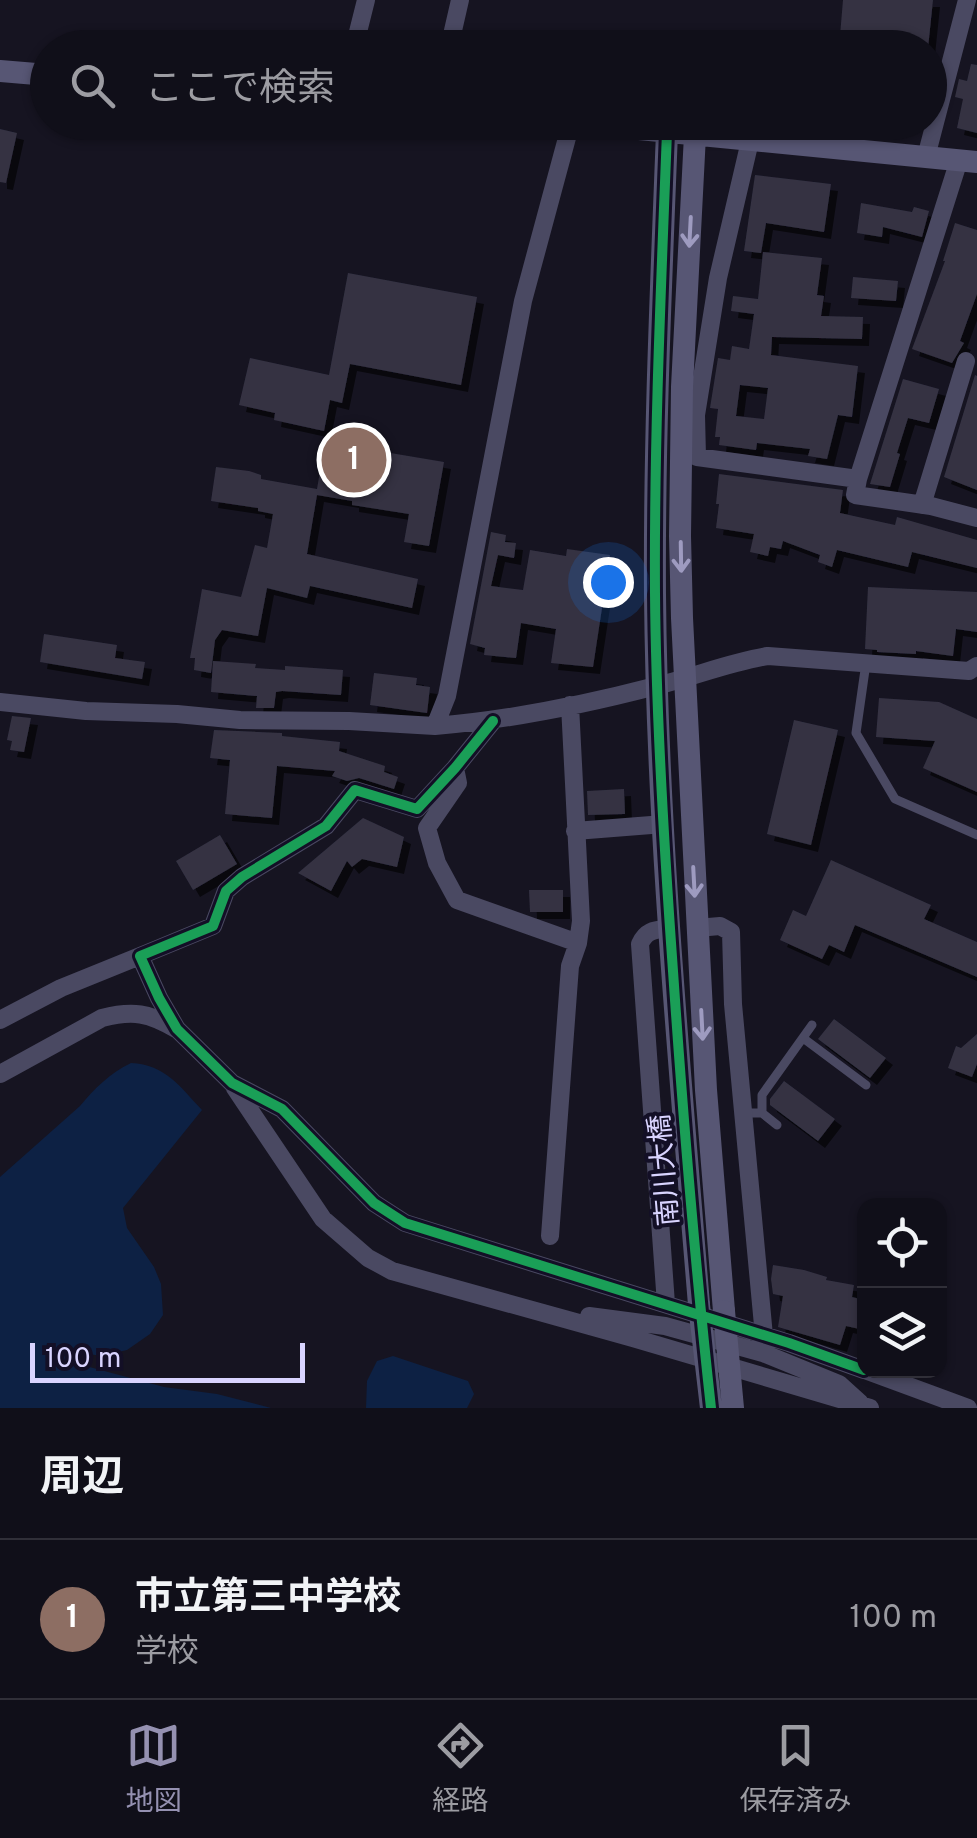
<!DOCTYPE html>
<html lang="ja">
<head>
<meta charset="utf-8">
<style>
  :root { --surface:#100f19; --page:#1e1d26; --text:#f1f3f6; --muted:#9c9ca2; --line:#302f38; --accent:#9591b1 }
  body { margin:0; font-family:Overpass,"Noto Sans JP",sans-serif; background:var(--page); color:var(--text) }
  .controls { position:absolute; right:30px; bottom:30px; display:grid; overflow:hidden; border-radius:20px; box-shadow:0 2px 8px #0004 }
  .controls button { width:90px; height:90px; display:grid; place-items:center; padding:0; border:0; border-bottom:2px solid var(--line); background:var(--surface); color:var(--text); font:50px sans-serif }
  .scale { position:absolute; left:30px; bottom:25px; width:275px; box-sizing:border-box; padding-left:10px; border:5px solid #d9d4ff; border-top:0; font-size:28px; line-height:35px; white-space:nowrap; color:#d9d4ff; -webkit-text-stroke:8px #130f26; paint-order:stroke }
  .you { position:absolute; left:608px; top:582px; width:35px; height:35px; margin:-25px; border:8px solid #fff; border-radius:50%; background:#1a73e8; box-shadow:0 0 0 15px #1a73e833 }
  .badge { display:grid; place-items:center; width:65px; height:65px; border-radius:50%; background:var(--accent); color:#fff; font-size:32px; font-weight:700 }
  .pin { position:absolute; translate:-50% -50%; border:5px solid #fff; box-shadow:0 2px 10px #0006 }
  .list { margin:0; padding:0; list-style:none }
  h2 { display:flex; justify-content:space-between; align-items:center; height:130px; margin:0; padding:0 40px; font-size:42px }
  h2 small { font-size:32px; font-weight:400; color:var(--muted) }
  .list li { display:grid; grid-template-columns:65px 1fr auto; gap:30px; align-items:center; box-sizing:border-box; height:160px; padding:0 40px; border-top:2px solid var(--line) }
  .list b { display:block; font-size:38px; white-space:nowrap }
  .list p { margin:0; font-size:32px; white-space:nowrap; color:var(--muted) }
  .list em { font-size:32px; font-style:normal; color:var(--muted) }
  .icon { flex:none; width:55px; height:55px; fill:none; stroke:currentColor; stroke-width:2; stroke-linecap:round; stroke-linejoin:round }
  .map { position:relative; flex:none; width:977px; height:1408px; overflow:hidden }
  .search { position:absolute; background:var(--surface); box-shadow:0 2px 8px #0004; left:30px; right:30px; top:30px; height:110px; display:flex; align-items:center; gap:25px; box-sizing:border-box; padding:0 35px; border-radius:55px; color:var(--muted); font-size:38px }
  .sheet { height:290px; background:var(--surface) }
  nav { display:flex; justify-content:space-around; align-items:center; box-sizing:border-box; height:140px; border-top:2px solid var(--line); background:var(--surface); font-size:28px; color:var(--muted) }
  nav a { display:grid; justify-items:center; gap:5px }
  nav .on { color:var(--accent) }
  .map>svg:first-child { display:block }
</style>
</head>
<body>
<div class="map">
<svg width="977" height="1408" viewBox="0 0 977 1408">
  <defs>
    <filter id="shadow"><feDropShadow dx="7" dy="7" stdDeviation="0" flood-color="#0009"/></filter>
  </defs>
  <rect width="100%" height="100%" fill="#161421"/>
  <path fill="#0d2144" d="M131 1063C166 1065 179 1086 202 1110L123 1208 127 1228 154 1267 161 1284 163 1315 150 1334 127 1350 101 1356 72 1351 64 1355 67 1361 164 1387 217 1394 271 1408H0V1177L80 1106C94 1089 110 1073 131 1063Z
    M393 1356 468 1381 474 1394 467 1408H366L367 1381 377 1361Z"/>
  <path fill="#343243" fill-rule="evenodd" filter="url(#shadow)" d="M843 0H933L928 48H839Z
    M971 64 977 65V133L957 128 963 99 955 97 959 79 967 81Z
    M0 129 17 133 6 183 0 182Z
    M755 175 831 184 824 232 766 223 761 253 744 251Z
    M861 203 912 212 914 207 929 211 922 237 883 227 882 237 857 233Z
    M955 223 977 230V294L960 341 964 343 952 363 912 349 945 261H943Z
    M763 252 822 258 817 295 824 296 821 316 863 317 862 339 772 337 771 355 858 366 852 417 838 415 827 459 808 456 810 449 757 443 756 450 719 445 720 437H715L718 409 710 408 718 358 730 360 732 346 749 349 754 314 731 311 733 296 758 299ZM740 385 768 388 764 419 736 416Z
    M348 273 477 297 461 385 350 364 342 403 330 400 324 431 274 420 275 413 239 405 250 358 329 375Z
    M853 277 898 281 896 301 851 298Z
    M975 375 977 376V490L944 477Z
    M903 379 939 389 929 423 908 418 897 453 900 454 890 487 870 484Z
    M325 442 444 462 429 546 404 542 409 514 352 505V501L317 495 307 554 418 579 412 608 310 586 307 598 267 588 258 636 222 630 215 640 211 673 194 670 195 658H190L202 589 241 597 255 545 267 548 273 514 258 511V508L211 501 216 467 249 471 261 475V479L317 489Z
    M719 474 843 490 840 513 895 525 897 517 977 540V568L912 552 908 567 837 550 832 567 818 562 820 555 783 541 781 549 770 547 768 556 750 552 754 534 716 528 719 504H716Z
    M491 532 506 535 505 542 516 543 514 558 498 555 491 586 523 590 530 550 566 556 567 549 610 555 593 667 551 663 556 629 521 623 516 658 484 655 485 648 470 644Z
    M868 587 977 592V632L956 629 953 656 916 651V654L877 652V650L865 649Z
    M44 634 117 645 115 658 145 662 142 679 40 662Z
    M213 661 256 664 255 668 285 670V666L343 670 341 695 282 691 276 692 274 708H256L257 696 211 692Z
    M374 673 417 678 416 685 430 687 427 713 370 705Z
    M879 698 939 702 977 719V792L923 768 935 741 876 737Z
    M12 716 31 718 24 752 10 750 12 741 7 740Z
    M794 720 838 730 811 845 767 834Z
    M214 730 282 733V736L340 742 339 751 385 766 384 772 398 777 394 789 359 778 347 781 332 776 335 771 277 766 272 818 225 814 230 760 210 758Z
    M624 789 625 814 588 815 587 791Z
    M363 818 404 837 397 867 362 859 352 867 347 861 331 891 298 873Z
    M220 835 237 864 193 890 176 861Z
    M831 860 931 905 924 919 977 942V977L855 925 844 952 829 945 822 959 780 940 793 910 806 916Z
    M529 890H563V912H530Z
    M834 1019 886 1058 870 1078 818 1039Z
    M977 1034V1064L972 1077 948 1068 956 1046 961 1048Z
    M784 1081 835 1119 818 1141 770 1105V1099Z
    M773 1265 804 1270 827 1277 826 1280 854 1285 852 1297 864 1300V1330L846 1326 840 1345 778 1327 783 1296 773 1294 771 1279Z"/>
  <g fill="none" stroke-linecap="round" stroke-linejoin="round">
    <path stroke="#4a4962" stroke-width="9" d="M866 663 856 733 895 799 977 835
      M803 1038 866 1085
      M743 1113H762L777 1125
      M762 1113V1095L812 1025"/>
    <path stroke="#4a4962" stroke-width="18" d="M354 48 366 0
      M449 48 460 0
      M750 141 718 278 696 415 697 457 858 479 855 495 931 506 977 518
      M926 157 967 0
      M858 479 959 160
      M922 505 966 361
      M0 702 86 711 177 714 240 720 349 721 435 726 447 696 523 301 571 123
      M493 721 455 768 417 809 355 790 326 826 242 877 226 891 213 926 140 956 159 998 177 1029 232 1083 282 1109 374 1203 405 1223 789 1343 864 1370
      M435 726C509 720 583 705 656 686 694 677 730 662 768 656L969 671 977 666
      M455 768 458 783 427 828 437 863 457 900 578 943
      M575 831 664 824
      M697 928 720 926 731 932 733 1004 764 1336
      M0 1020 61 988 140 956
      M0 1074 102 1018C133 1010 149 1013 176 1029
      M235 1088 323 1219 368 1258 392 1271 633 1338 870 1408
      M550 1236 570 966 578 943 581 921 570 705
      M666 1304 640 944C646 930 655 930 670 928
      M589 1316 665 1326 763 1353 839 1384 860 1403
      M865 1370 968 1408"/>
    <path stroke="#575674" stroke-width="22" d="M0 71 48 75
      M567 122 977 162
      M667 132C661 286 654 440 655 594 657 832 680 1069 699 1305
      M695 135 682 387 680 536 682 618 706 1090 724 1311"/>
    <path stroke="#575674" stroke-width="22" d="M699 1305 711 1408
      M724 1311 733 1408"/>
    <defs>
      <path id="cycleway" d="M667 132C661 286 654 440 655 593 656 719 664 846 673 971 683 1117 695 1263 711 1408
        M493 721 455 768 417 809 355 790 326 826 242 877 226 891 213 926 140 956 159 998 177 1029 232 1083 282 1109 374 1203 405 1223 789 1343 864 1370"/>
    </defs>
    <use href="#cycleway" stroke="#130f26" stroke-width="16"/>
    <use href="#cycleway" stroke="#1a9f57" stroke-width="10"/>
  </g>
  <defs><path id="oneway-shaft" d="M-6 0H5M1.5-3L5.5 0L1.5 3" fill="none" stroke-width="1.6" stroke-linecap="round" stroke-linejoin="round" transform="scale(2.5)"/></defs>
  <g stroke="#9e9bc0">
    <use href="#oneway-shaft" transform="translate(690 232) rotate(93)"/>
    <use href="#oneway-shaft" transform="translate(681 557) rotate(89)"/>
    <use href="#oneway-shaft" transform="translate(694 882) rotate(87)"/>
    <use href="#oneway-shaft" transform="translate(702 1025) rotate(87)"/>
  </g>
  <g text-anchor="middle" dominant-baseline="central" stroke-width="8" stroke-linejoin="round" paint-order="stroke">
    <g font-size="28" fill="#d9d4ff" stroke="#130f26">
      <text transform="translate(666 1170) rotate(-95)">南川大橋</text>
    </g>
  </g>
</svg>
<div class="controls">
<button><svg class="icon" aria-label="locate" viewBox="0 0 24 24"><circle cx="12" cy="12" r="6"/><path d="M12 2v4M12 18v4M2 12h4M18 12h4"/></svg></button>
<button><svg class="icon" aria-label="layers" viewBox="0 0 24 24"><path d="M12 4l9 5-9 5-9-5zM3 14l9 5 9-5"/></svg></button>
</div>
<div class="scale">100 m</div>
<div class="you"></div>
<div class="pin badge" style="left:354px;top:460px;background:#8d6e63">1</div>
<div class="search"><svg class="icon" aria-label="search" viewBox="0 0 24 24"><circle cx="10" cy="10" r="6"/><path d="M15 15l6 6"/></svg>ここで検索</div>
</div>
<section class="sheet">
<h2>周辺<small></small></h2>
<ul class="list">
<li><span class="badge" style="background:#8d6e63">1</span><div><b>市立第三中学校</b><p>学校</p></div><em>100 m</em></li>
</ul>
</section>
<nav>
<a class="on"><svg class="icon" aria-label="map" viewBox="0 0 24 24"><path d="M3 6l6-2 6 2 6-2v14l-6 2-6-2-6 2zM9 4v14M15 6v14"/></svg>地図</a>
<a><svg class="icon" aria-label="directions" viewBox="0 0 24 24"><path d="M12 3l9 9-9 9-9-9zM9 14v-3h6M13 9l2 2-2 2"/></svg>経路</a>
<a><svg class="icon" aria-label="saved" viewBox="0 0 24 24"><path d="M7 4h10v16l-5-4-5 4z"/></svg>保存済み</a>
</nav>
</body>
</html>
